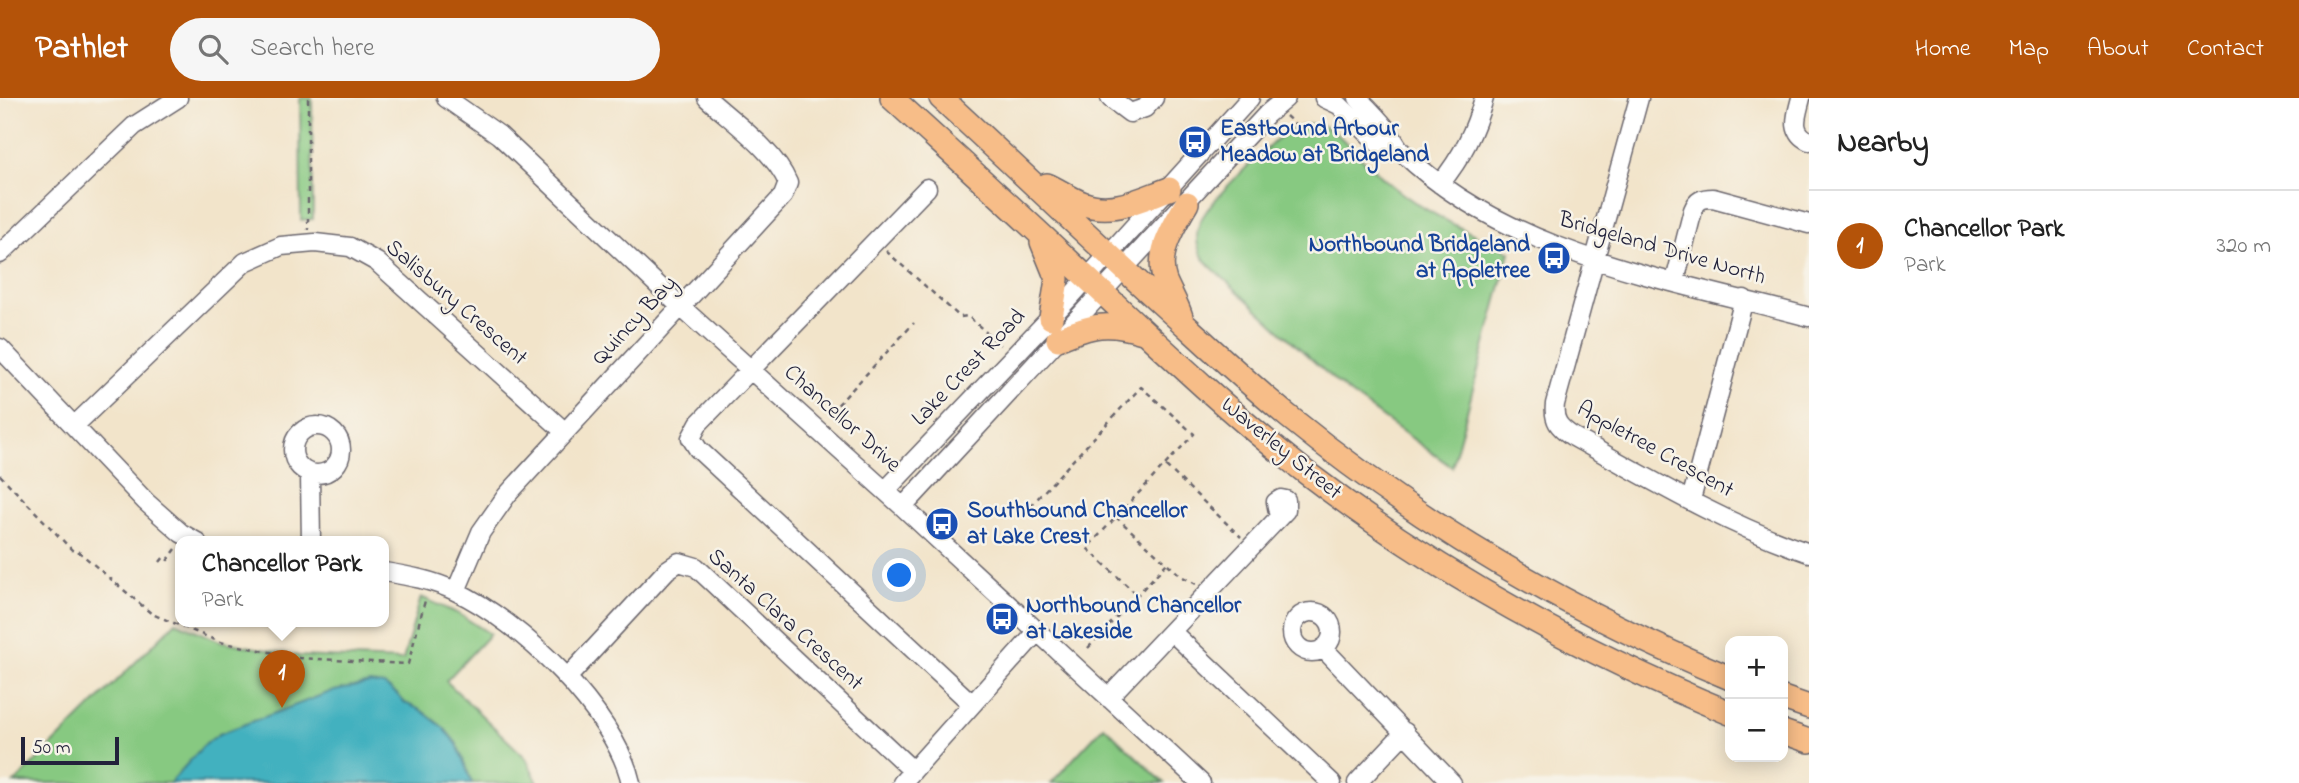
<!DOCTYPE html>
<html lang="en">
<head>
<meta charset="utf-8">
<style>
  :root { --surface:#fff; --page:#f6f6f6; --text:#222; --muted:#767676; --line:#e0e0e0; --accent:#b45309 }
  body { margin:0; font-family:"Indie Flower",sans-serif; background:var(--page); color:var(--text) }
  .controls { position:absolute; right:21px; bottom:21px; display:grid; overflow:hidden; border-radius:14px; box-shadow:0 4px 18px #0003 }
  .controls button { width:63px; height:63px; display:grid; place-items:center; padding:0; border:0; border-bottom:2px solid var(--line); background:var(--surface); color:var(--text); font:35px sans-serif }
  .scale { position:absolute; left:21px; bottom:18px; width:98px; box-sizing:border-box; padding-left:7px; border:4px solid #22223b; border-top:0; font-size:19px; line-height:24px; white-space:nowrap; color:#22223b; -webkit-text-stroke:5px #f7f3e8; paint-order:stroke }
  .you { position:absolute; left:900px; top:478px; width:24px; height:24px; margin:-18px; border:5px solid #fff; border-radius:50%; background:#1a73e8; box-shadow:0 0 0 10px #1a73e833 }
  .badge { display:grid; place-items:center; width:46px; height:46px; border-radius:50%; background:var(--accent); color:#fff; font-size:23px; font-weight:700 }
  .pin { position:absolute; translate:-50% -58px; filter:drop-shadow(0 2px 4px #0008) }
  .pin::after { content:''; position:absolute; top:37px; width:24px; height:21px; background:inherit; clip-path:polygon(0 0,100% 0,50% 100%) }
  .popup { position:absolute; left:175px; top:438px; width:214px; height:91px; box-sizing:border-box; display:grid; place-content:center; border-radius:14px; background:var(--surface); filter:drop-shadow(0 2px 5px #0005); font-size:23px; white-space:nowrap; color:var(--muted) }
  .popup b { font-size:26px; color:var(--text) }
  .popup::after { content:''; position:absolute; left:50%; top:100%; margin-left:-14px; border:14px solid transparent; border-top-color:var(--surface) }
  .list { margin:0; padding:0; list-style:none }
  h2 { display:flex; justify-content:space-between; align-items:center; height:91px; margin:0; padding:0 28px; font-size:30px }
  h2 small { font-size:23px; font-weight:400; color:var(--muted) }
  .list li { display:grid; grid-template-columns:46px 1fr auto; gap:21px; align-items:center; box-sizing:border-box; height:112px; padding:0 28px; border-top:2px solid var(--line) }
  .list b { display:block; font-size:26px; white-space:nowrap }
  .list p { margin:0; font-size:23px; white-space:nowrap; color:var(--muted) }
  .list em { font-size:23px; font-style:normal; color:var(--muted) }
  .icon { flex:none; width:38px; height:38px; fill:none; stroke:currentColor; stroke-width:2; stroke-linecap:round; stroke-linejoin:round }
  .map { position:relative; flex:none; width:1809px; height:685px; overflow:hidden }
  header { display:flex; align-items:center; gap:42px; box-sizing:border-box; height:98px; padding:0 35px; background:var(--accent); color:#fff }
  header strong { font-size:33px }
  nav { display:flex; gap:38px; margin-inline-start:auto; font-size:24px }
  .search { width:490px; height:63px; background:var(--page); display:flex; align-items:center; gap:18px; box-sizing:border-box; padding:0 24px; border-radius:38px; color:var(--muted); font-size:26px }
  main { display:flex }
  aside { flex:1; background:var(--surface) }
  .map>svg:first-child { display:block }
</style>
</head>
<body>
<header>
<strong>Pathlet</strong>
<div class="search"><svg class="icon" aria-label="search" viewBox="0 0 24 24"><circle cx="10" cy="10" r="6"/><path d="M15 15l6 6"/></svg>Search here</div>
<nav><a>Home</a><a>Map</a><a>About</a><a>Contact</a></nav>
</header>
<main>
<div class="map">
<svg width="1809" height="685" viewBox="0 0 1809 685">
  <rect width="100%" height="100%" fill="#f7f3e8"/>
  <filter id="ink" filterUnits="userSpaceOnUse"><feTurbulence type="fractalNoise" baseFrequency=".0143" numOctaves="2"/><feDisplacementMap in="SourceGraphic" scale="14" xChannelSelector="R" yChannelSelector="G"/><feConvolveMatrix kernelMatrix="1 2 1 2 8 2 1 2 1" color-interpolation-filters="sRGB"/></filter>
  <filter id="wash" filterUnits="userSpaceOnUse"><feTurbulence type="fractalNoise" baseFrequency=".00686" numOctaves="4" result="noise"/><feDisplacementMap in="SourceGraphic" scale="28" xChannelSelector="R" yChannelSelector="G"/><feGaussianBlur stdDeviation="1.57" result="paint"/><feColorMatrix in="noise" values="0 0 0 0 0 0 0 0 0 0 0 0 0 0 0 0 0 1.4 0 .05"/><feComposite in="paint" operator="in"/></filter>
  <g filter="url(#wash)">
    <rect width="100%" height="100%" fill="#f2e4ca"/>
    <path fill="#87c981" stroke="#54765e" stroke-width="2" d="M300 0H312L313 121 301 122Z
      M1311 26 1323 28 1335 34C1355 53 1374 73 1395 90 1429 117 1472 135 1510 154L1452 369 1346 293 1209 167C1199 156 1194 142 1199 127 1205 105 1266 50 1285 35 1293 30 1301 28 1311 26Z
      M421 499 459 516 490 536 446 583 526 660 538 685H14L176 524 220 543 299 558 403 562Z
      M1104 628 1164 685H1051Z"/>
    <path fill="#43b1bf" stroke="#326a7d" stroke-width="2" d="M370 585 384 587 397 596 405 605 421 612 444 630 457 646 472 685H170L203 648 219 636 330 594Z"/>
  </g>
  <g filter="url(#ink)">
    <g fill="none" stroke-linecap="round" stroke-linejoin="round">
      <defs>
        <path id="minor" d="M446 0 499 37 681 209 903 409 1201 685
          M1110 0 1130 15 1145 10 1154 0
          M1324 0 1339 7 1379 46 1400 52
          M1358 0C1369 12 1381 23 1390 36 1394 42 1397 49 1402 54 1508 157 1672 182 1809 219
          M1639 0 1555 306C1553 323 1559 329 1572 338 1648 380 1726 427 1809 455
          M1801 0C1797 17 1789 34 1809 43
          M1440 86C1462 59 1475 33 1484 0
          M927 90 699 325 691 340 698 351 972 606
          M0 156 134 28 178 0
          M1675 183 1693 112C1697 102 1702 100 1713 100L1809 126
          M0 250 146 404 181 435 197 444
          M293 352a24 24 0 1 1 48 0a24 24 0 1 1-48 0Z
          M74 328 245 164 281 148 315 145 350 149 377 164 565 334
          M310 376 311 444
          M885 393 1072 197 1250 0
          M1691 402 1744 201
          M903 409 1267 16 1286 0
          M384 474C409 478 432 482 455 493 520 523 615 614 631 685
          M456 493 481 434 507 397 783 98 788 85C774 52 733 24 707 0
          M1292 534a20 20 0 1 1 40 0a20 20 0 1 1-40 0Z
          M1172 534 1332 685
          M1323 550 1452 685
          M567 580 667 472 679 464 696 469 913 673
          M1108 600 1286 412V402L1281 401 1276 404 1279 419
          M902 685 1037 534
          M1357 685 1405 634"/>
        <path id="major" d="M892 0C952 55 1012 109 1071 165 1148 237 1224 311 1308 376 1437 475 1580 553 1730 615
          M941 0C1015 68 1088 138 1162 206 1204 244 1245 283 1289 319 1423 428 1571 514 1730 580
          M1047 87C1059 92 1069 100 1082 105 1112 117 1141 101 1169 91
          M1042 144 1057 181 1051 220
          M1181 219C1177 206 1170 195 1165 183 1155 155 1174 128 1187 105
          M1058 241C1092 227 1107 223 1143 234
          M1783 600 1809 609
          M1783 634 1809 643"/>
      </defs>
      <use href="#minor" stroke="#6b666d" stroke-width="21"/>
      <use href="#major" stroke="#6b666d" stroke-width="26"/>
      <path stroke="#6b666d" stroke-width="2.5" stroke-dasharray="5 5" stroke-linecap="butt" d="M308 0V132
        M1286 18 1296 27
        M886 153 960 219 968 218 1000 247
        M831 314 914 225
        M1166 368 1241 439
        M0 377 72 452 79 454 152 516 220 544 299 560 408 566 426 499
        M1024 415 1141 289 1194 336 1087 450 1137 497
        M1116 419 1181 478 1196 486
        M160 464 164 459 168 462 176 451
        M178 510 180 511
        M1088 550 1167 465"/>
      <use href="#minor" stroke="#fff" stroke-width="18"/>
      <use href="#major" stroke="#f7bd88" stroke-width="23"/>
    </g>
  </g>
  <defs>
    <symbol id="bus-disc" viewBox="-11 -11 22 22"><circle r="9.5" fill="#1a4fb4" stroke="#f7f3e8"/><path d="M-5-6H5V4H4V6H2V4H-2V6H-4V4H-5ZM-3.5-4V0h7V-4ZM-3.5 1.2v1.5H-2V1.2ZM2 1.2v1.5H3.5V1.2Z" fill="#fff"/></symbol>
  </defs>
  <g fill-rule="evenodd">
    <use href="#bus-disc" x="1176" y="25" width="38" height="38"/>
    <use href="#bus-disc" x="1535" y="141" width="38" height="38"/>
    <use href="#bus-disc" x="923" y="407" width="38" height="38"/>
    <use href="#bus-disc" x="983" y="502" width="38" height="38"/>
  </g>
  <g text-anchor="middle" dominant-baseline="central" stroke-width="5" stroke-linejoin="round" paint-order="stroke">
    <g font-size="23" font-weight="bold" fill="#164399" stroke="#f7f3e8" text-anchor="start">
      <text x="1220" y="31">Eastbound Arbour<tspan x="1220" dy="26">Meadow at Bridgeland</tspan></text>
      <text x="1530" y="147" text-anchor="end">Northbound Bridgeland<tspan x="1530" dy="26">at Appletree</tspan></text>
      <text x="967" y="413">Southbound Chancellor<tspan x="967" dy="26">at Lake Crest</tspan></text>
      <text x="1026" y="508">Northbound Chancellor<tspan x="1026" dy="26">at Lakeside</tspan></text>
    </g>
    <g font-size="23" fill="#22223b" stroke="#f7f3e8">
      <text transform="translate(1662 151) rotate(16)">Bridgeland Drive North</text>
      <text transform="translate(456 205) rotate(41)">Salisbury Crescent</text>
      <text transform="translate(635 223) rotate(-47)">Quincy Bay</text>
      <text transform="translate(969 270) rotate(-46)">Lake Crest Road</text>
      <text transform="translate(842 321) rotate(42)">Chancellor Drive</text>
      <text transform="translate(1281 351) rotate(39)">Waverley Street</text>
      <text transform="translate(1655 352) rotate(29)">Appletree Crescent</text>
      <text transform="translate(785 522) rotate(42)">Santa Clara Crescent</text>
    </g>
  </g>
</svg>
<div class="controls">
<button>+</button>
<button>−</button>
</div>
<div class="scale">50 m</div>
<div class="you"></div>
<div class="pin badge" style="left:282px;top:610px">1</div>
<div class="popup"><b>Chancellor Park</b>Park</div>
</div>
<aside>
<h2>Nearby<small></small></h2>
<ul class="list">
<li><span class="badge">1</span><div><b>Chancellor Park</b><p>Park</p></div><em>320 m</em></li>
</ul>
</aside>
</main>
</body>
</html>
